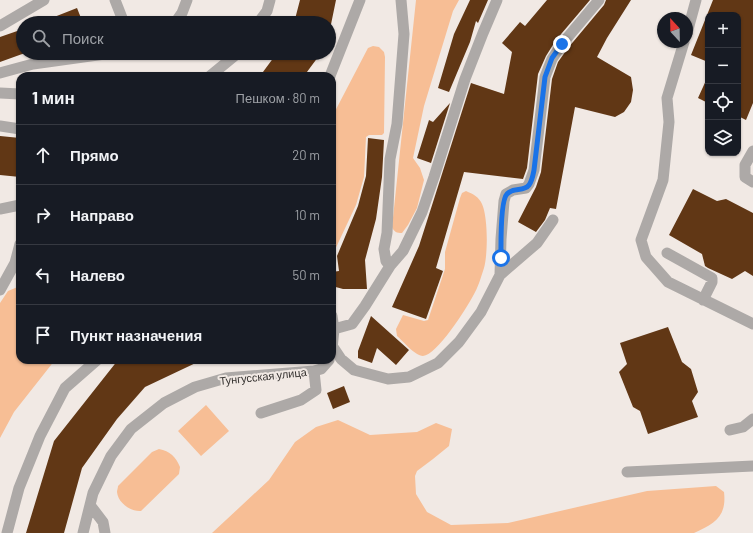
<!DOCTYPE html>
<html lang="ru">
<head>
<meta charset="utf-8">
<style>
  :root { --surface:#171b24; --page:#20242c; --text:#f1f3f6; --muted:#9ea1a6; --line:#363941 }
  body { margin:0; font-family:Barlow,sans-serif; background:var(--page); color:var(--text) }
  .controls { position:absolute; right:12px; top:12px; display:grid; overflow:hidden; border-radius:8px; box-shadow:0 1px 3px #0004 }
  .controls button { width:36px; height:36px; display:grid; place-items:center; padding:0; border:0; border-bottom:1px solid var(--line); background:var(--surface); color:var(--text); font:20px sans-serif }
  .compass { position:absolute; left:657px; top:12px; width:36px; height:36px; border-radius:50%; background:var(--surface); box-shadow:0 1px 3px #0004; rotate:338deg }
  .stop { position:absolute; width:12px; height:12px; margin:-9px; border:3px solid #1a73e8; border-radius:50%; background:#fff }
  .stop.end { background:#1a73e8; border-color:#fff; box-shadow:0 1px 4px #0008 }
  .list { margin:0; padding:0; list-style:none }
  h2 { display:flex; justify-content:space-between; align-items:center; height:52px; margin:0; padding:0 16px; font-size:17px }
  h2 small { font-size:13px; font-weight:400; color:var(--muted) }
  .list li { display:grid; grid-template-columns:26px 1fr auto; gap:12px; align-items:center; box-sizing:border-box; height:60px; padding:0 16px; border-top:1px solid var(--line) }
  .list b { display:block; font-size:15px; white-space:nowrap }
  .list em { font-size:13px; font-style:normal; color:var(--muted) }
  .icon { flex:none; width:22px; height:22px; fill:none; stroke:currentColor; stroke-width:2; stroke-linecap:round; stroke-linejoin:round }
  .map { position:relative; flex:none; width:753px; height:533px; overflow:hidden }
  .search { position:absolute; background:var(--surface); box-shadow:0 1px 3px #0004; left:16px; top:16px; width:320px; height:44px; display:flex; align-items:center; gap:10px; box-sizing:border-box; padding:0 14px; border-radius:22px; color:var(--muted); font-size:15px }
  .panel { position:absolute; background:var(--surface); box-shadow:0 1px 3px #0004; left:16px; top:72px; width:320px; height:292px; border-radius:12px }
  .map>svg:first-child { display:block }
</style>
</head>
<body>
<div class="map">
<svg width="753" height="533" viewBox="0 0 753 533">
  <rect width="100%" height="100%" fill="#f1e9e4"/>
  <path fill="#f7be95" d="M416 0H459L453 11 424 106 413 158 420 168 424 180 417 208 408 225 402 233C397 233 394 232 392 227Z
    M373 46 379 47 384 52 385 57 384 133 382 135H369L366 137 364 177 356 205 332 256V117L368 48Z
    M466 191C473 194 479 197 482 204 488 217 488 254 484 268 481 277 478 288 473 296 466 309 437 355 423 356 415 356 403 341 397 336L396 329 403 315 424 321 428 320 445 269V252L460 198 462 193Z
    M20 286V360H55L14 412 0 438V303L8 291Z
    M206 405 229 431 201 456 178 431Z
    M338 420 370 435 417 432 436 423 452 429 449 446 433 459 417 471 415 476 416 494 427 512 451 525 508 523 647 491 716 486 724 492C727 517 714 524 694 533H212L269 480 295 442 316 427Z
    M159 449C170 451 176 457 180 467L179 474 141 511C131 512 118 503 117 492 117 490 118 488 118 486L152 452Z"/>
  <path fill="#613715" d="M300 0H336L329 34V23H294Z
    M470 0H488L478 23 476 21 470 42 449 92 438 88 454 34Z
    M547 0H590L556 40 546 56 538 74 527 168 523 179 464 172 436 268 443 271 426 319 392 307 419 246 471 83 504 94 512 52 502 43 520 22 525 26Z
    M606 0H631L607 38 597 57 631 77 633 90 631 102 624 112 615 117 575 107 556 209 550 208 545 220 536 232 518 222 536 187 541 172 552 79 558 62 568 48 604 5Z
    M713 0H753V103L746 120 738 116V15H708V62L691 55Z
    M77 8 83 23H38L44 21Z
    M23 29V53H25L0 62V37Z
    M277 53H321L304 76H260Z
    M708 76V103L698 98Z
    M450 103 431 163 417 158 429 120 433 122Z
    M0 136 20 138V177L0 175Z
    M368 138 384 140 382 177 376 219 365 260 367 289H343L332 286V272L339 271 337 256 358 206 366 176Z
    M693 189 717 201 726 199 753 213V276L745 271 732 279 708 268 705 266 702 254 669 235Z
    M371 316 409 350 396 365 377 348 372 363 358 358V351Z
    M668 327 682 362 691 369 698 392 692 401 698 417 648 434 640 411 633 407 619 372 627 364 620 343Z
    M118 360H202L145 387 117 419 82 468 64 533H26L54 441Z
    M344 386 350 402 333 409 327 393Z"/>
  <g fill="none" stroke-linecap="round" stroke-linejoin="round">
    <path stroke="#ada9a7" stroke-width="11" d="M115 0 124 23
      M175 23 182 13 187 0
      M258 23 267 11 270 0
      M0 26 44 0
      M687 33 696 0
      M684 42 667 98 669 122 663 180 641 240 646 257 668 282 753 324
      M0 73 33 64 112 53
      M210 76 238 53
      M330 76 360 0
      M0 93 20 94
      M0 126 20 129
      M753 151 745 165V177L753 182
      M0 209 20 205
      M667 253 712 278V282L703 300
      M390 266 386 261 384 249 387 233 390 159 397 124 404 34 401 0
      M500 275 537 243 553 220
      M0 290 15 263 20 244
      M332 316 334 329 332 349
      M334 329 352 324 365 306 390 266 403 251 422 212 434 177 465 79 483 33 497 0
      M333 347 341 359 354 370 388 379 409 377 438 363 459 342 481 312 500 275 501 239 504 201 506 194 513 190 526 188 529 184 534 170 545 77 552 59 562 44 599 0
      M261 413 301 400 316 390 314 371
      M730 430 743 427 753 419
      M627 472 753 466
      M90 505 103 522 105 533
      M7 533 19 488 40 436 65 388 97 360
      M83 533 93 493 111 456 131 429 164 403 195 387 226 378 314 371 321 369 329 360"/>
  </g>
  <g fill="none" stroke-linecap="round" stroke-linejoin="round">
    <path stroke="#1a73e8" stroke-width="5" d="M501 258C501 246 500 201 507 194 513 187 524 192 529 185 532 181 533 175 534 170L545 77 552 58 562 44"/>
  </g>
  <g text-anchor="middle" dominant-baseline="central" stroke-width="4" stroke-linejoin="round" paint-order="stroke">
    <g font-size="11" fill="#34312f" stroke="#f1e9e4">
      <text transform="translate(263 376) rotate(-6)">Тунгусская улица</text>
    </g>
  </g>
</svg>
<div class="controls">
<button>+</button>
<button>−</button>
<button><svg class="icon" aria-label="locate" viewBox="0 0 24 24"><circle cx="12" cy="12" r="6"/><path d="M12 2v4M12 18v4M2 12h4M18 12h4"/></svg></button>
<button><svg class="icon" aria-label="layers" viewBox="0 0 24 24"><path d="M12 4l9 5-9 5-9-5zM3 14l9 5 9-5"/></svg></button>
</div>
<svg class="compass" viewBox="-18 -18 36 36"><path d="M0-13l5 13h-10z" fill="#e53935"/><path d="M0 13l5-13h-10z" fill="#9ea1a6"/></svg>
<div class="stop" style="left:501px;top:258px"></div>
<div class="stop end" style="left:562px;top:44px"></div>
<div class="search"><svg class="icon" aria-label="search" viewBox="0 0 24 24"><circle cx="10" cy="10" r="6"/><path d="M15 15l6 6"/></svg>Поиск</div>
<section class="panel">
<h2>1 мин<small>Пешком · 80 m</small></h2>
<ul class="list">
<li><svg class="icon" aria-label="ahead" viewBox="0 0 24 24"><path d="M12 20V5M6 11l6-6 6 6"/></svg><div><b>Прямо</b></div><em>20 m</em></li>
<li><svg class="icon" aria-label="right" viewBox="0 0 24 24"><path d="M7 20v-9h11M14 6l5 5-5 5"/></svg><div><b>Направо</b></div><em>10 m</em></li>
<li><svg class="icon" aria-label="left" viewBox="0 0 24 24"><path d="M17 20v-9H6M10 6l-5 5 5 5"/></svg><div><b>Налево</b></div><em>50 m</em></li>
<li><svg class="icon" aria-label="arrive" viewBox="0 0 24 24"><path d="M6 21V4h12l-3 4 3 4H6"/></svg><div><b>Пункт назначения</b></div></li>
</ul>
</section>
</div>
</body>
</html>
